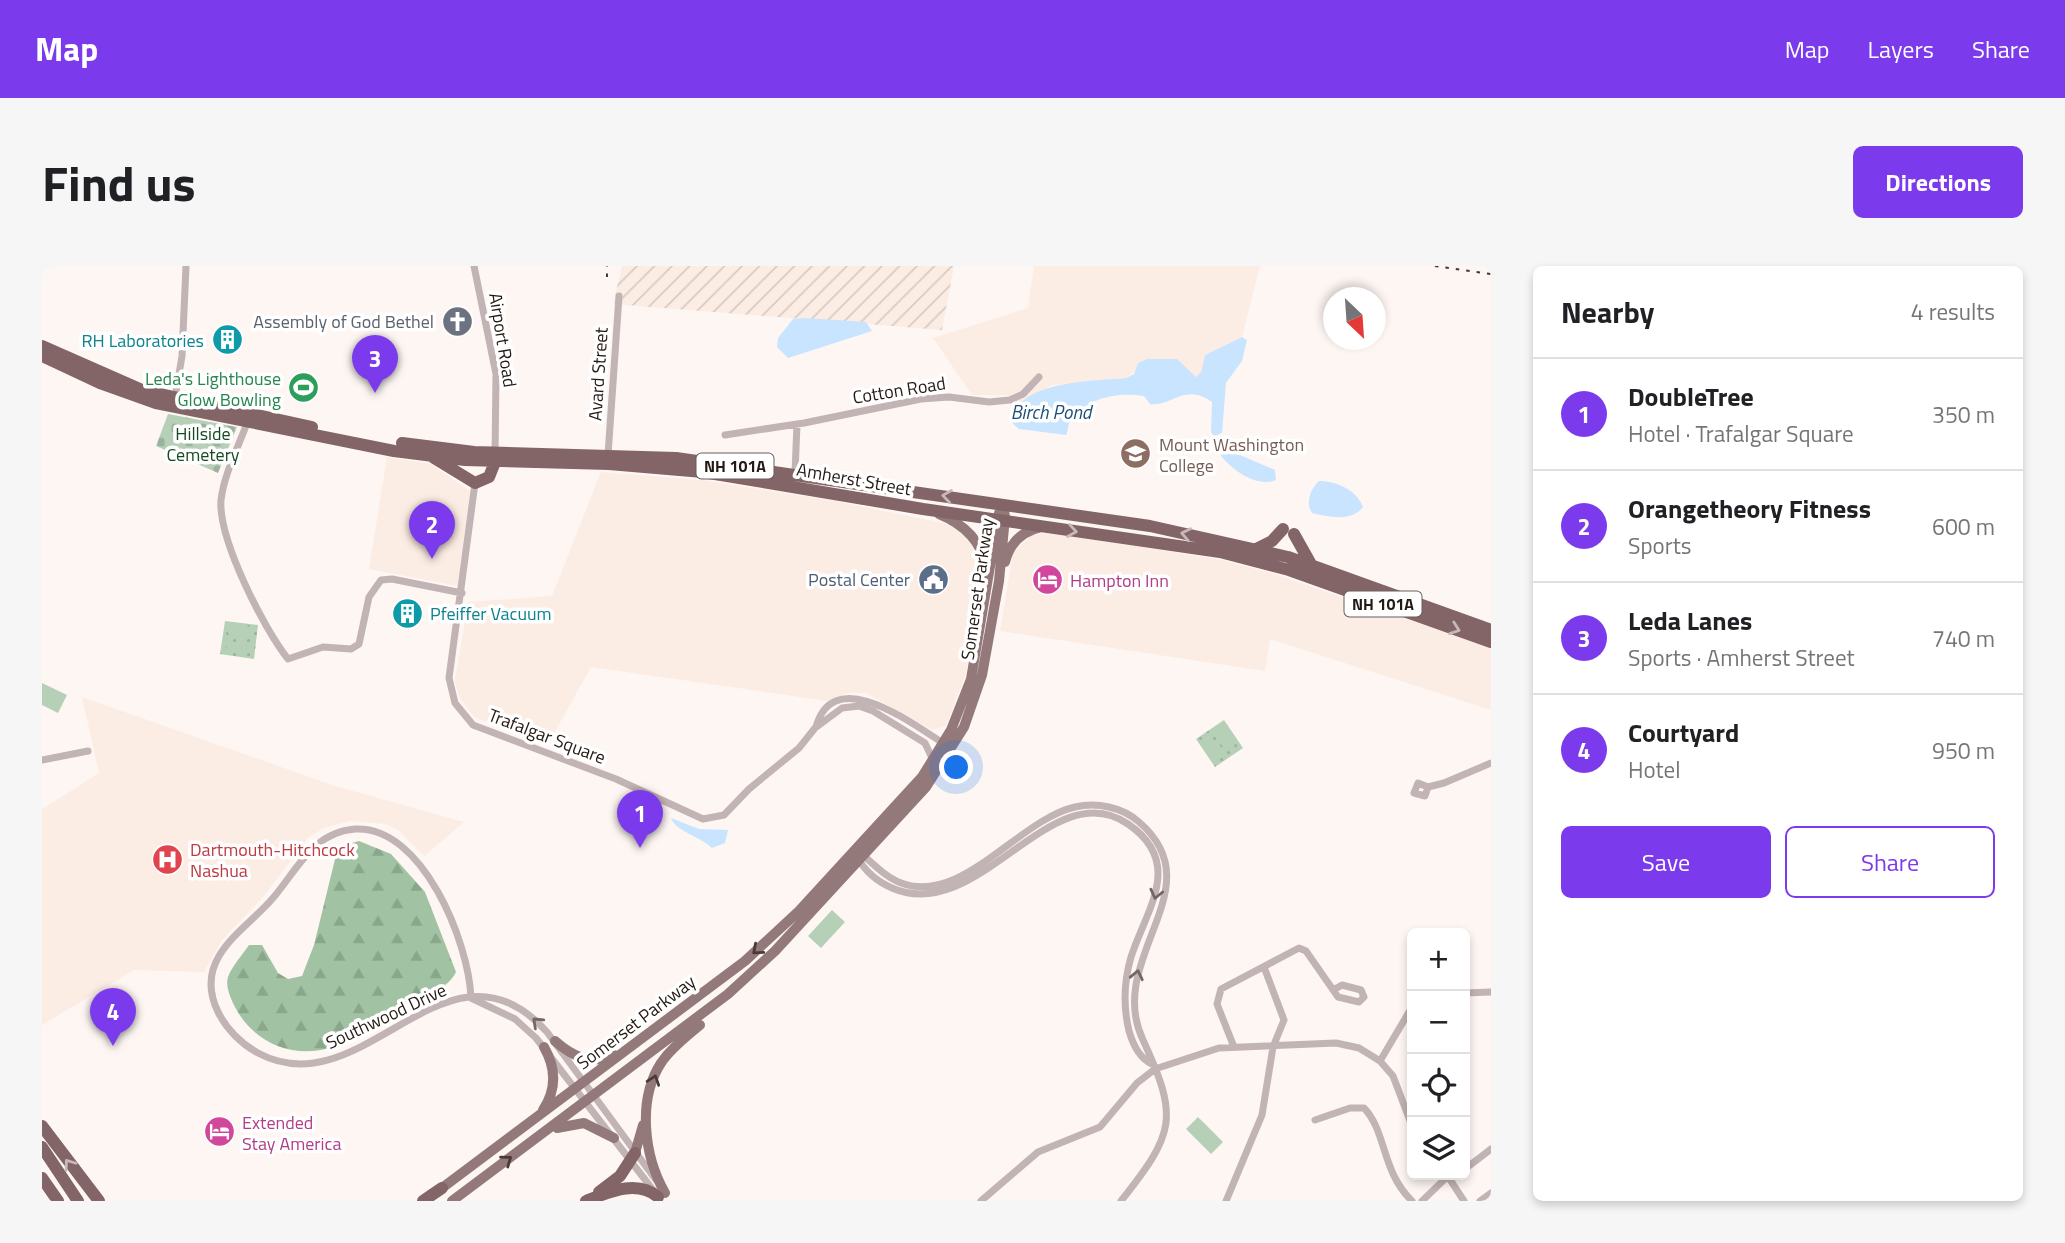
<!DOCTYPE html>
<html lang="en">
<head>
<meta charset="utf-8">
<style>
  :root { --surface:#fff; --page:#f6f6f6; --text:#202124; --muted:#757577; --line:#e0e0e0; --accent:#7c3aed }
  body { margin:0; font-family:"Titillium Web",sans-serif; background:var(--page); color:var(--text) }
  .controls { position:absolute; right:21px; bottom:21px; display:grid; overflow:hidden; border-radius:10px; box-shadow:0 4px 10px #0003 }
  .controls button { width:63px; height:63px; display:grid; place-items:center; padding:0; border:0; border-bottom:2px solid var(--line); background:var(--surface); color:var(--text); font:35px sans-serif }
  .compass { position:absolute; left:1281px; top:21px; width:63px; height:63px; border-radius:50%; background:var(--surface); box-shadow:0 4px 10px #0003; rotate:155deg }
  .you { position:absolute; left:915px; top:502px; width:24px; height:24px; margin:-18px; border:5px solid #fff; border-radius:50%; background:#1a73e8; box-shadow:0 0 0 10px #1a73e833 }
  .badge { display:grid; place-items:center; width:46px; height:46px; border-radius:50%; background:var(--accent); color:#fff; font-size:23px; font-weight:700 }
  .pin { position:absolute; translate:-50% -58px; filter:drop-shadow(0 2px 4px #0008) }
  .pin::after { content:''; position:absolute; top:37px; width:24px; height:21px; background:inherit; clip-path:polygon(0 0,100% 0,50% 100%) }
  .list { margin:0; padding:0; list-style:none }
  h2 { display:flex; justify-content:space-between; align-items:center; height:91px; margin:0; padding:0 28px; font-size:30px }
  h2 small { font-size:23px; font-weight:400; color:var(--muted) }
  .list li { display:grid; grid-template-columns:46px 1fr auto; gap:21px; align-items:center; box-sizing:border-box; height:112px; padding:0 28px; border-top:2px solid var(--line) }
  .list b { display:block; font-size:26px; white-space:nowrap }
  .list p { margin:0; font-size:23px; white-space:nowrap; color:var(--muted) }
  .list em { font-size:23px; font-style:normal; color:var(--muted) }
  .actions { display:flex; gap:14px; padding:21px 28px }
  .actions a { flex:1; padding:16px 0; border:2px solid var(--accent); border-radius:10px; text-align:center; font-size:24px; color:var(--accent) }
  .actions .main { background:var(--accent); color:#fff }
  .icon { flex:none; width:38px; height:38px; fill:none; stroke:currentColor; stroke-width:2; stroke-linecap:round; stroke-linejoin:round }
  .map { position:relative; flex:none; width:1449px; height:935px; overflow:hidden; border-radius:10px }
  header { display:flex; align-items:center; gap:42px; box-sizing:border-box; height:98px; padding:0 35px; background:var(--accent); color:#fff }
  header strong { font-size:33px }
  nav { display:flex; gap:38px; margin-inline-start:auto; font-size:24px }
  .intro { display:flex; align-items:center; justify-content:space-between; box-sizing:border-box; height:168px; padding:0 42px }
  h1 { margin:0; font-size:49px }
  .button { padding:18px 32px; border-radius:10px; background:var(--accent); color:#fff; font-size:24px; font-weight:700 }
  main { display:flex; gap:42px; padding:0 42px }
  aside { flex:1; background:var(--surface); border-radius:10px; box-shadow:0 4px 10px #0003 }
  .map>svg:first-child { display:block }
</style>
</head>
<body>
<header>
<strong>Map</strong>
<nav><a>Map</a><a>Layers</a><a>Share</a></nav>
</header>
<div class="intro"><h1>Find us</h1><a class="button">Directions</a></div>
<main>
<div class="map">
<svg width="1449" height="935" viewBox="0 0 1449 935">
  <defs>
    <pattern id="industrial-furrows" width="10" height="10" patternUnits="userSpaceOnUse" patternTransform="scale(1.75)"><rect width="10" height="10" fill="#fcede4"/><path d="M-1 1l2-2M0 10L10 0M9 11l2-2" fill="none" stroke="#d8cbc3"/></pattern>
    <pattern id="forest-firs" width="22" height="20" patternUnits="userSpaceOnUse" patternTransform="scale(1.75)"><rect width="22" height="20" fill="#a1c3a3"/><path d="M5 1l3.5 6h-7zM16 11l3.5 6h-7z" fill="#8aa78b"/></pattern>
    <pattern id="cemetery-stones" width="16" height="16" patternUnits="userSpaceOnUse" patternTransform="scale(1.75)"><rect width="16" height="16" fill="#b6d0b8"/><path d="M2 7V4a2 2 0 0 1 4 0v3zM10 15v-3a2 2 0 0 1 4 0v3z" fill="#9cb29d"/></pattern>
    <pattern id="park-dots" width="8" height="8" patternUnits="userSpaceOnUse" patternTransform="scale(1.75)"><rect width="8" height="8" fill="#b6d0b8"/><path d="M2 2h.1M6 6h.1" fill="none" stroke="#9cb29d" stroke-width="1.8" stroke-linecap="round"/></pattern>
  </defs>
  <rect width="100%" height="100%" fill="#fdf6f3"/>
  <path fill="#fcede4" d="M992 0H1218L1200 71 1163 89 1159 106 1154 111 1135 94 1094 104 1084 112 1010 119 974 143 965 129H930L891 72 986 42Z
    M345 191 389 198 428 225 416 320 327 303Z
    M559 206 659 214 788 234 911 259 929 276 938 292 939 306 924 408 904 460 890 464 824 427H806L786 435 549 401 505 480 432 451 417 431 413 415 426 336 510 330Z
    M1007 266 1180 294 1233 308 1449 382V444L1228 373 1223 405 958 365 971 287 990 269Z
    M40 431 293 520 422 556 382 590 355 563 343 558 308 555 282 562 267 571 222 630 180 674 162 706 92 704 0 759V543L57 507Z"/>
  <path fill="url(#industrial-furrows)" d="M580 0H912L900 64 571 38Z"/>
  <path fill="url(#forest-firs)" d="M317 575 349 588 383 626 414 706C405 724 388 725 372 735 345 752 318 773 287 782 250 793 211 776 193 741 189 733 183 720 186 711 190 700 201 688 207 679H220L236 707 246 713 260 710 272 679 296 581Z"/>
  <path fill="url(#cemetery-stones)" d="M126 148 195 161 176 207 114 180Z"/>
  <path fill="url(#park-dots)" d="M183 355 216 359 212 393 178 388Z
    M1182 454 1201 482 1173 501 1154 473Z"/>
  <path fill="#b6d0b8" d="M188 358 210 361 209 371 186 368Z
    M186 375 208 378 206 388 184 385Z
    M0 417 25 429 16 447 0 439Z
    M1181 461 1193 479 1184 486 1172 467Z
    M1168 470 1181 489 1173 494 1160 475Z
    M790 644 803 656 779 682 766 670Z
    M1156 851 1181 876 1169 888 1144 863Z"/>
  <path fill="#c9e4fe" d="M763 52 824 56 830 65 746 92 735 81 736 72 751 53Z
    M1200 71 1205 74 1200 95 1184 117 1180 167 1172 170 1169 166 1170 136C1143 116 1129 141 1108 138L1102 130C1076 126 1046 131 1029 154 1025 159 1027 164 1024 169L977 163 970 157C972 114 1054 115 1084 112L1092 108 1096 97 1105 93H1135L1154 111 1159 106 1163 89Z
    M1186 184 1233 204 1234 214C1214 222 1191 204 1179 190L1180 185Z
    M1277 215C1294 215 1315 224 1321 241 1310 256 1286 251 1270 247 1263 237 1269 222 1277 215Z
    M629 552 657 563 686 564 683 577 670 582C659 571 633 565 629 552Z"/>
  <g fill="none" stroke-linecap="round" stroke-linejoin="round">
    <path stroke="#c2b3b4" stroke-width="7" d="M432 0 454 108 453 190
      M133 132 140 90 144 0
      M205 157C196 182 182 208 179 234 176 273 222 363 246 393L281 381 309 383 317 378 327 331 339 314 350 313 420 327
      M683 169 762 157 879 133 907 131 947 136 968 134 981 128 997 111
      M566 189 577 30
      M753 207 755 158
      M433 217 407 412 413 437 431 459 574 513 661 553 682 549 707 523 757 482 773 462 800 442 817 440 831 445 883 477 890 492
      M774 461C792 396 873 460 904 479
      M0 494 46 485
      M1386 521 1383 530 1372 527 1376 517 1386 521 1402 517 1449 497
      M820 588C832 599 844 611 859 617 920 640 976 554 1033 541 1055 536 1080 541 1097 556 1174 622 1062 692 1101 774 1137 852 1133 867 1079 935
      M815 591C823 605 836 616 850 622 937 660 1009 505 1086 558 1143 597 1104 644 1089 691 1082 715 1081 740 1087 765 1091 779 1097 792 1110 798
      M1423 727 1449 726
      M429 732C427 676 380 559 313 563 271 566 255 604 231 632 214 652 190 668 177 690 155 727 183 769 216 787 322 844 405 655 505 766L614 914
      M429 732 473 753 494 772 611 924
      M1192 781 1175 738 1179 723 1257 682 1264 685 1296 731 1317 736 1322 731 1319 724 1300 719 1293 723
      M1338 795 1370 741
      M1273 854 1308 842H1322C1345 866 1339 905 1370 935
      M1423 903 1449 883
      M1405 909 1422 935
      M939 935 996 886 1058 861 1095 817 1113 803 1177 782 1294 777 1317 782 1338 795 1351 810 1370 860
      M1184 935 1220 849 1231 781 1242 754 1222 701
      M1380 935 1406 910
      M1438 935 1449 927"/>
    <path stroke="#94797b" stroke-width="10" d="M897 248C922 258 939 275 945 301
      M963 296C968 276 980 265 999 261
      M513 775C531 791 549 799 572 789
      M501 844C515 823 514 802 502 781
      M515 862 542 857 572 872
      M593 887 601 859
      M400 922 703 695 757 645 880 511 909 464 929 413 957 247
      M623 927C602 890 595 834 619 797 629 782 644 771 658 759
      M410 935 686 728 733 685 884 521 922 461 940 409 957 315 963 251 961 238"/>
    <path stroke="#836467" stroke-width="12" d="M0 80 100 124 270 161
      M0 90 58 117 114 137 352 185 423 194 567 198 661 206 881 243 1178 286 1247 304 1449 376
      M360 177 432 186 634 192 1108 260 1246 291 1449 364
      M392 192 433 217 447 211 453 196
      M1252 268 1270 300
      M1214 283 1230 275 1241 263
      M0 860 57 935
      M0 881 36 935
      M0 912 16 935
      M557 926 578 910 593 887
      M381 935 400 922
      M544 935C567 926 595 913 616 931"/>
    <path stroke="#433933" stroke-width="2" stroke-dasharray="3.5 7" stroke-linecap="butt" d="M1393 0 1449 8
      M565 11V0"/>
  </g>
  <defs><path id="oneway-chevron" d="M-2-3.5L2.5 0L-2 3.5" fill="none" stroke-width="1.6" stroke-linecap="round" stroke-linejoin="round" transform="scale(1.75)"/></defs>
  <g stroke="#c7b9bb">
    <use href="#oneway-chevron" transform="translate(905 230) rotate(-172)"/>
    <use href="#oneway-chevron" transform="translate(1030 265) rotate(9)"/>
    <use href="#oneway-chevron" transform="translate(1144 268) rotate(-168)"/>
    <use href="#oneway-chevron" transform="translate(1413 363) rotate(20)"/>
    <use href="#oneway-chevron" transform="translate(27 898) rotate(-126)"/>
  </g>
  <g stroke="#736664">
    <use href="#oneway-chevron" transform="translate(1114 628) rotate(103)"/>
    <use href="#oneway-chevron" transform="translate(1095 709) rotate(-78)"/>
    <use href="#oneway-chevron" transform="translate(495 756) rotate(-137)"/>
  </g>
  <g stroke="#4b3b37">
    <use href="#oneway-chevron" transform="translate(715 684) rotate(139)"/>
    <use href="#oneway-chevron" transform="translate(612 814) rotate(-71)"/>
    <use href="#oneway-chevron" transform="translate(465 894) rotate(-36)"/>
  </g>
  <defs>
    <symbol id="church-disc" viewBox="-11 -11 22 22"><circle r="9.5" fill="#6b7280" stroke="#fff"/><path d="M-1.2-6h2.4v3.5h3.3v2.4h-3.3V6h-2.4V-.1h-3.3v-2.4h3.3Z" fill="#fff"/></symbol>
    <symbol id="building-disc" viewBox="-11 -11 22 22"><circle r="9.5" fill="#0f9aa8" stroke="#fff"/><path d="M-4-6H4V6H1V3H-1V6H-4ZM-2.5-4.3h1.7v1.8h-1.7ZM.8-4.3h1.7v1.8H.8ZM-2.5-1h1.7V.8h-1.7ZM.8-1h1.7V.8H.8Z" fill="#fff"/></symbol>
    <symbol id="stadium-disc" viewBox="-11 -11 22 22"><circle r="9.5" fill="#2e9e5b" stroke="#fff"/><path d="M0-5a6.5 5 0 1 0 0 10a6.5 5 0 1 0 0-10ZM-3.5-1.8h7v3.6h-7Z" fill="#fff"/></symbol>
    <symbol id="university-disc" viewBox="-11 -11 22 22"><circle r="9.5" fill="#8d6e63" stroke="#fff"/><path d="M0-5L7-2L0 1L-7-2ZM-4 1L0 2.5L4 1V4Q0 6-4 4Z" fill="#fff"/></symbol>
    <symbol id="civic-disc" viewBox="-11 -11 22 22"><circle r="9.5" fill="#5c6f8a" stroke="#fff"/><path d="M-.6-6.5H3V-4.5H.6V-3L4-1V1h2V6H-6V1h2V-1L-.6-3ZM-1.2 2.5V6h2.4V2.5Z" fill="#fff"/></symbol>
    <symbol id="hotel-disc" viewBox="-11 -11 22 22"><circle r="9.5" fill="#d1479c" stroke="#fff"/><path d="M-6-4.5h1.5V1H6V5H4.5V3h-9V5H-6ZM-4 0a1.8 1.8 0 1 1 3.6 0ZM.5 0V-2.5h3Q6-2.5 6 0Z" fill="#fff"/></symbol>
    <symbol id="hospital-disc" viewBox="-11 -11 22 22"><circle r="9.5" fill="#e0444e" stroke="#fff"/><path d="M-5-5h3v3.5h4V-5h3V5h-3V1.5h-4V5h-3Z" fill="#fff"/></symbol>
  </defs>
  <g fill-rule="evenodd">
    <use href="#church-disc" x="398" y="38" width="35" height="35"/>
    <use href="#building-disc" x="168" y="56" width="35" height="35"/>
    <use href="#stadium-disc" x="244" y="104" width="35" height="35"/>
    <use href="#university-disc" x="1076" y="170" width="35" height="35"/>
    <use href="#civic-disc" x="874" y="296" width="35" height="35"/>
    <use href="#hotel-disc" x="988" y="296" width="35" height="35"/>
    <use href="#building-disc" x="348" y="330" width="35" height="35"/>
    <use href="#hospital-disc" x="108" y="576" width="35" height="35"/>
    <use href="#hotel-disc" x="160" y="848" width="35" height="35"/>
  </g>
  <g text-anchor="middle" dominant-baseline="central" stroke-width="7" stroke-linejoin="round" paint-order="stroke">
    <g fill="#fff" stroke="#665e5a" stroke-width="2">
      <rect x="654.5" y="187.5" width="77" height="25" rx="5"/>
      <rect x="1302.5" y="325.5" width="77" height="25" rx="5"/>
    </g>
    <g font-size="16" font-weight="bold" fill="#241913">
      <text x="693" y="200">NH 101A</text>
      <text x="1341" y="338">NH 101A</text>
    </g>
    <g font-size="18" fill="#5b616d" stroke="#fff" text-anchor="end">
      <text x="392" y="55">Assembly of God Bethel</text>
    </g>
    <g font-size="18" fill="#0d838f" stroke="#fff" text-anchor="end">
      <text x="162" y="74">RH Laboratories</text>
      <text x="388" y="347" text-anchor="start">Pfeiffer Vacuum</text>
    </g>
    <g font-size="18" fill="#241913" stroke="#fff">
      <text transform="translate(461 74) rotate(81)">Airport Road</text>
      <text transform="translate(556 108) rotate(-86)">Avard Street</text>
      <text transform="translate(857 124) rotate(-9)">Cotton Road</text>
      <text transform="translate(812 213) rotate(10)">Amherst Street</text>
      <text transform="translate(935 323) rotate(-82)">Somerset Parkway</text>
      <text transform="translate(505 470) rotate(21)">Trafalgar Square</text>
      <text transform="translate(344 750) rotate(-25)">Southwood Drive</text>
      <text transform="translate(594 756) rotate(-37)">Somerset Parkway</text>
    </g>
    <g font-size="18" fill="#27864d" stroke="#fff" text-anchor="end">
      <text x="239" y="112">Leda's Lighthouse<tspan x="239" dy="21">Glow Bowling</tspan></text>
    </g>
    <g font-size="18" fill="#16481f" stroke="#fff">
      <text x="161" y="167">Hillside<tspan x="161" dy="21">Cemetery</tspan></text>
    </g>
    <g font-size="18" fill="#785e54" stroke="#fff" text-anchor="start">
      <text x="1117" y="178">Mount Washington<tspan x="1117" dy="21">College</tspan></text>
    </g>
    <g font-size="18" fill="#4e5e75" stroke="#fff" text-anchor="end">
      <text x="868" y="313">Postal Center</text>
    </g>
    <g font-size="18" fill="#b23c85" stroke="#fff" text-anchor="start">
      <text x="1028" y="314">Hampton Inn</text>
      <text x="200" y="856">Extended<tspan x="200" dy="21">Stay America</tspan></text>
    </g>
    <g font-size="18" fill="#be3a42" stroke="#fff" text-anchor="start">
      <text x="148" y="583">Dartmouth-Hitchcock<tspan x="148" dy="21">Nashua</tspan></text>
    </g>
    <g font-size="19" font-style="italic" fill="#1c4e78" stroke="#fff">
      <text x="1009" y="145">Birch Pond</text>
    </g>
  </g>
</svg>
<div class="controls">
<button>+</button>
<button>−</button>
<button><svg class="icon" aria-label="locate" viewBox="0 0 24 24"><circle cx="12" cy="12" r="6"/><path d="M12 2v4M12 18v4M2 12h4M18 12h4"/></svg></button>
<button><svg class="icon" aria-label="layers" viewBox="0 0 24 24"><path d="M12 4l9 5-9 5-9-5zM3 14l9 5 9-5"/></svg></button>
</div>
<svg class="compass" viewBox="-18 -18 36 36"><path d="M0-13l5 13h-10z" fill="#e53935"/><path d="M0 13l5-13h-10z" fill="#757577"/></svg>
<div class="you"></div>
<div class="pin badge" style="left:598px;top:582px">1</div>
<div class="pin badge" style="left:390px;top:293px">2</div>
<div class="pin badge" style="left:333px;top:127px">3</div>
<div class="pin badge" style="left:71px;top:780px">4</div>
</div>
<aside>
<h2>Nearby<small>4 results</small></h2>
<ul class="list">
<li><span class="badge">1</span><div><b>DoubleTree</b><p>Hotel · Trafalgar Square</p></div><em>350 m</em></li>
<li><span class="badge">2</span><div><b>Orangetheory Fitness</b><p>Sports</p></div><em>600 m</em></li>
<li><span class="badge">3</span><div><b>Leda Lanes</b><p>Sports · Amherst Street</p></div><em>740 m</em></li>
<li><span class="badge">4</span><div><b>Courtyard</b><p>Hotel</p></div><em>950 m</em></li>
</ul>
<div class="actions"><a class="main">Save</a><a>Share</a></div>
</aside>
</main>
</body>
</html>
